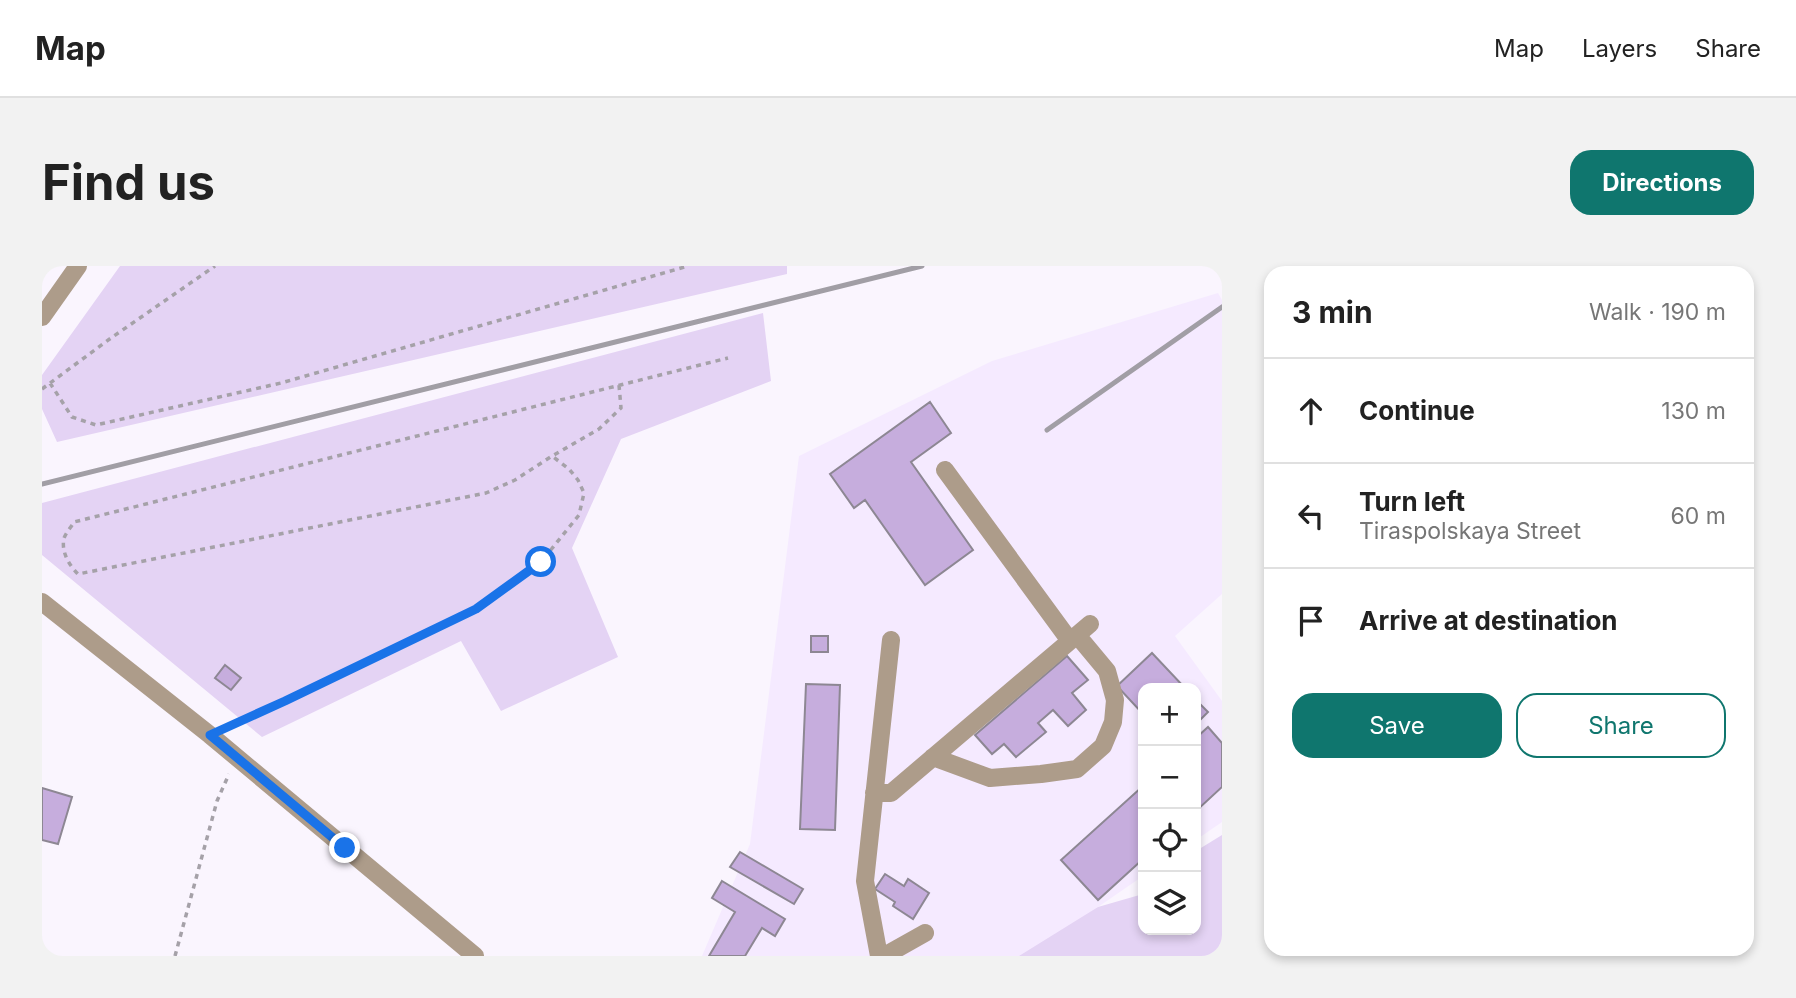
<!DOCTYPE html>
<html lang="en">
<head>
<meta charset="utf-8">
<style>
  :root { --surface:#fff; --page:#f2f2f2; --text:#222; --muted:#767676; --line:#e0e0e0; --accent:#0f766e }
  body { margin:0; font-family:Inter,sans-serif; background:var(--page); color:var(--text) }
  .controls { position:absolute; right:21px; bottom:21px; display:grid; overflow:hidden; border-radius:14px; box-shadow:0 4px 10px #0003 }
  .controls button { width:63px; height:63px; display:grid; place-items:center; padding:0; border:0; border-bottom:2px solid var(--line); background:var(--surface); color:var(--text); font:35px sans-serif }
  .stop { position:absolute; width:21px; height:21px; margin:-16px; border:5px solid #1a73e8; border-radius:50%; background:#fff }
  .stop.end { background:#1a73e8; border-color:#fff; box-shadow:0 2px 7px #0008 }
  .list { margin:0; padding:0; list-style:none }
  h2 { display:flex; justify-content:space-between; align-items:center; height:91px; margin:0; padding:0 28px; font-size:30px }
  h2 small { font-size:23px; font-weight:400; color:var(--muted) }
  .list li { display:grid; grid-template-columns:46px 1fr auto; gap:21px; align-items:center; box-sizing:border-box; height:105px; padding:0 28px; border-top:2px solid var(--line) }
  .list b { display:block; font-size:26px; white-space:nowrap }
  .list p { margin:0; font-size:23px; white-space:nowrap; color:var(--muted) }
  .list em { font-size:23px; font-style:normal; color:var(--muted) }
  .actions { display:flex; gap:14px; padding:21px 28px }
  .actions a { flex:1; padding:16px 0; border:2px solid var(--accent); border-radius:21px; text-align:center; font-size:24px; color:var(--accent) }
  .actions .main { background:var(--accent); color:#fff }
  .icon { flex:none; width:38px; height:38px; fill:none; stroke:currentColor; stroke-width:2; stroke-linecap:round; stroke-linejoin:round }
  .map { position:relative; flex:none; width:1180px; height:690px; overflow:hidden; border-radius:21px }
  header { display:flex; align-items:center; gap:42px; box-sizing:border-box; height:98px; padding:0 35px; background:var(--surface); border-bottom:2px solid var(--line) }
  header strong { font-size:33px }
  nav { display:flex; gap:38px; margin-inline-start:auto; font-size:24px }
  .intro { display:flex; align-items:center; justify-content:space-between; box-sizing:border-box; height:168px; padding:0 42px }
  h1 { margin:0; font-size:49px }
  .button { padding:18px 32px; border-radius:21px; background:var(--accent); color:#fff; font-size:24px; font-weight:700 }
  main { display:flex; gap:42px; padding:0 42px }
  aside { flex:1; background:var(--surface); border-radius:21px; box-shadow:0 4px 10px #0003 }
  .map>svg:first-child { display:block }
</style>
</head>
<body>
<header>
<strong>Map</strong>
<nav><a>Map</a><a>Layers</a><a>Share</a></nav>
</header>
<div class="intro"><h1>Find us</h1><a class="button">Directions</a></div>
<main>
<div class="map">
<svg width="1180" height="690" viewBox="0 0 1180 690">
  <rect width="100%" height="100%" fill="#faf5fe"/>
  <path fill="#f5eaff" d="M1176 27 1180 34V328L1133 370 1180 435V556L1154 574V422H1101V610L985 690H660L708 578 757 190 950 95Z"/>
  <path fill="#e4d3f4" d="M78 0H745V8L15 176 0 143V109Z
    M721 47 729 115 579 173 530 282 576 391 459 445 419 375 220 471 0 289V237Z
    M1180 569V690H977L1056 641 1101 628V664H1154V585Z"/>
  <path fill="#c6addd" stroke="#8d8793" stroke-width="2" d="M888 136 909 167 869 196 931 284 883 319 823 234 812 242 788 208Z
    M769 370H786V386H769Z
    M1110 387 1143 422H1101V448L1075 420Z
    M1025 390 1046 414 1030 427 1044 444 1026 460 1011 444 996 457 1004 466 974 491 962 478 950 488 933 469Z
    M183 399 199 412 189 424 173 412Z
    M764 418 798 419 793 564 758 563Z
    M1154 434 1166 446 1154 458Z
    M1166 461 1180 477V521L1154 545V472Z
    M1101 520V593L1056 634 1019 594Z
    M0 522 30 531 16 578 0 574Z
    M698 586 761 623 752 638 688 601Z
    M843 608 862 620 866 613 887 627 871 653 851 640 853 636 833 623Z
    M680 615 743 653 733 670 720 662 703 690H667L693 646 670 632Z"/>
  <g fill="none" stroke-linecap="round" stroke-linejoin="round">
    <path stroke="#a5a1a8" stroke-width="3.5" stroke-dasharray="5 5" stroke-linecap="butt" d="M8 117 30 151 54 159 239 117 646 0
      M577 119 579 142 557 163 510 190 473 214 444 227 36 308C27 299 19 286 22 272 24 267 29 261 32 256L686 92
      M0 123 69 72 173 0
      M186 461 243 435 434 343 499 296 537 249 542 227 536 214 527 203 510 190
      M133 690 175 535 187 508"/>
    <path stroke="#ad9c8a" stroke-width="18" d="M0 51 36 0
      M903 204 1028 375
      M0 336 168 469 433 690
      M891 491 948 512 999 508 1035 503 1061 480 1071 456 1073 434 1065 405 1035 369
      M832 527H849L1048 358
      M837 690 823 615 849 374
      M842 690 883 667"/>
    <path stroke="#a19ea5" stroke-width="5" d="M1005 164 1180 41
      M0 218 880 0"/>
  </g>
  <g fill="none" stroke-linecap="round" stroke-linejoin="round">
    <path stroke="#1a73e8" stroke-width="9" d="M303 582 168 469 243 435 434 343 499 296"/>
  </g>
</svg>
<div class="controls">
<button>+</button>
<button>−</button>
<button><svg class="icon" aria-label="locate" viewBox="0 0 24 24"><circle cx="12" cy="12" r="6"/><path d="M12 2v4M12 18v4M2 12h4M18 12h4"/></svg></button>
<button><svg class="icon" aria-label="layers" viewBox="0 0 24 24"><path d="M12 4l9 5-9 5-9-5zM3 14l9 5 9-5"/></svg></button>
</div>
<div class="stop" style="left:499px;top:296px"></div>
<div class="stop end" style="left:303px;top:582px"></div>
</div>
<aside>
<h2>3 min<small>Walk · 190 m</small></h2>
<ul class="list">
<li><svg class="icon" aria-label="ahead" viewBox="0 0 24 24"><path d="M12 20V5M6 11l6-6 6 6"/></svg><div><b>Continue</b></div><em>130 m</em></li>
<li><svg class="icon" aria-label="left" viewBox="0 0 24 24"><path d="M17 20v-9H6M10 6l-5 5 5 5"/></svg><div><b>Turn left</b><p>Tiraspolskaya Street</p></div><em>60 m</em></li>
<li><svg class="icon" aria-label="arrive" viewBox="0 0 24 24"><path d="M6 21V4h12l-3 4 3 4H6"/></svg><div><b>Arrive at destination</b></div></li>
</ul>
<div class="actions"><a class="main">Save</a><a>Share</a></div>
</aside>
</main>
</body>
</html>
